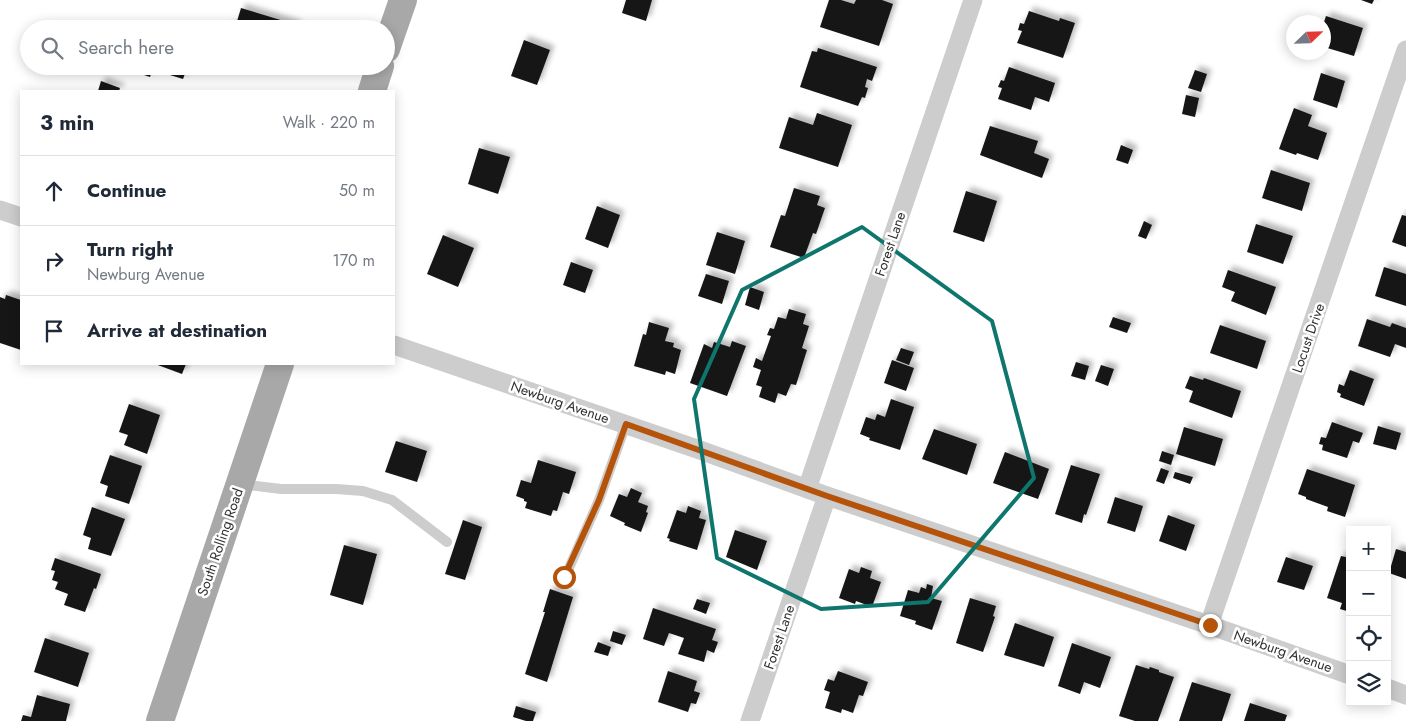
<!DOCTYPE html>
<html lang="en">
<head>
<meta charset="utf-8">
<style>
  :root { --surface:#fff; --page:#f2f2f3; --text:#1f2937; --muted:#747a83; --line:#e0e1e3 }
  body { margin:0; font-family:Jost,sans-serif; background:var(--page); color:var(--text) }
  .controls { position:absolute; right:15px; bottom:15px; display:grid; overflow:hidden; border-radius:0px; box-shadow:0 2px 12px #0003 }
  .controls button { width:45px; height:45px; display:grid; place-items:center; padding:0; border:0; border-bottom:1px solid var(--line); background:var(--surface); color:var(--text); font:25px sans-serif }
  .compass { position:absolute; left:1286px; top:15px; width:45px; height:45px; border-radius:50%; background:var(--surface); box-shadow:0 2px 12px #0003; rotate:67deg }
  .stop { position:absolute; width:15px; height:15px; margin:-11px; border:4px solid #b45309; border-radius:50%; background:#fff }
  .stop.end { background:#b45309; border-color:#fff; box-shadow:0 1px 5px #0008 }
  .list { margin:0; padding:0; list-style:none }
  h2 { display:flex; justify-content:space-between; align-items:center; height:65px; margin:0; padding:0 20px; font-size:21px }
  h2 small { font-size:16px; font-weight:400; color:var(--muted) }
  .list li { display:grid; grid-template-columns:32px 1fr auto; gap:15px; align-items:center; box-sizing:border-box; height:70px; padding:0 20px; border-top:1px solid var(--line) }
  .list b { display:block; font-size:19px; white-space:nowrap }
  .list p { margin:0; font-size:16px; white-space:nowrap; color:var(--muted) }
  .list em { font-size:16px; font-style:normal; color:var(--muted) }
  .icon { flex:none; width:28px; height:28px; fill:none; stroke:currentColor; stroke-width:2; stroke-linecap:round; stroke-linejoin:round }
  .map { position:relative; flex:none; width:1406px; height:721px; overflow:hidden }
  .search { position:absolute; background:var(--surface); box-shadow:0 2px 12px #0003; left:20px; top:20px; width:375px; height:55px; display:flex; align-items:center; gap:12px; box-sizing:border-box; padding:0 18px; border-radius:28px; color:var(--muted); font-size:19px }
  .panel { position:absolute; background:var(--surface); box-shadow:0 2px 12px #0003; left:20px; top:90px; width:375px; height:275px; border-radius:0px }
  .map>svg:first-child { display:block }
</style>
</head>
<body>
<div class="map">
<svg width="1406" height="721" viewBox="0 0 1406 721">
  <defs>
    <filter id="shadow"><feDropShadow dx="4.5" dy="-4.5" stdDeviation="2.5" flood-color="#0004"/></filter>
  </defs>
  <rect width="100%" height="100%" fill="#fff"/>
  <path fill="#171717" filter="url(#shadow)" d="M626 0H652L646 21 622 13Z
    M829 0H841L854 4 856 0H882L893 4 879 46 820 27Z
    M1361 0H1374L1372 4Z
    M241 8 297 25 296 27 302 29H229L230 25 235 28Z
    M1029 11 1059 21 1060 18 1075 23 1063 58 1017 43 1022 31 1018 30 1020 23 1024 24Z
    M1326 16 1363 28 1354 56 1324 47V22H1318L1319 20 1324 22Z
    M524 40 550 50 537 85 511 76Z
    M818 48 877 67 872 81 867 79 865 87 868 88 865 98 862 97 858 106 800 87 812 51 817 52Z
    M127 66H154L150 77 126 69Z
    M162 66H188L183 79 160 72Z
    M1009 67 1055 83 1049 102 1035 97 1031 110 998 99 1002 88 998 87 1001 80 1004 81Z
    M1195 70 1207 74 1201 92 1188 88Z
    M1321 73 1345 81 1337 108 1313 100Z
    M101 81 120 88 119 91H98Z
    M1186 95 1199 98 1195 117 1182 114Z
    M1294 108 1312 115 1308 126 1327 133 1318 160 1297 153 1296 155 1279 149Z
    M817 113 852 125 838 167 779 148 789 117 813 125Z
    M990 126 1038 141 1034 153 1049 159 1042 178 980 155Z
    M1121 145 1133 150 1128 164 1116 160Z
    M479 148 510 157 498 194 468 184Z
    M1271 170 1310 183 1302 211 1262 198Z
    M794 188 820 196 817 205 825 208 816 234 813 233 804 258 770 247 781 215 785 216Z
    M966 191 997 201 984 242 953 232Z
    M597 206 620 215 608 248 585 239Z
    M1402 215 1406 216V247L1392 242Z
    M1144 221 1152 225 1146 239 1138 236Z
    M1256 224 1293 236 1283 264 1247 252Z
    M717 232 745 241 735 274 706 265Z
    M443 235 474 248 458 287 427 274Z
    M571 262 593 270 585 293 563 285Z
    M1384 267 1406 274V306L1375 296Z
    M1228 270 1276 287 1266 315 1231 301 1235 292 1222 287Z
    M706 274 729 281 722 304 698 296Z
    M750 287 764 292 759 310 745 305Z
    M6 295 21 300V350L0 343V297L5 299Z
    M789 309 806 314 803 324 809 326 802 348 807 350 796 385 791 384 786 396 778 393 775 403 759 397 762 387 756 385 761 370 753 367 756 358 762 361 771 336 767 335 770 328 774 329 778 317 786 319Z
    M1113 317 1131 323 1127 333 1109 327Z
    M1367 319 1390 327 1392 323 1406 328V348L1395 344 1390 357 1358 346Z
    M649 322 669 328 665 341 674 343 673 347 681 350 675 374 666 371 665 375 634 366 643 334 646 335Z
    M1220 325 1266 341 1257 369 1210 353Z
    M732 341 746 346 727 396 690 383 704 344 712 348 714 342 730 347Z
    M901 348 914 352 909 365 896 360Z
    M892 360 914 368 906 391 884 383Z
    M1076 362 1089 366 1085 380 1071 376Z
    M155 364H186L182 374Z
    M1101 365 1114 369 1108 386 1095 381Z
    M1350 370 1374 379 1364 406 1340 397 1341 394 1337 392 1339 384 1344 386Z
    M1190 376 1203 380 1204 378 1241 391 1232 418 1189 402 1193 391 1185 388Z
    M891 399 914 407 900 450 869 440 870 438 860 434 866 417 875 420 877 414 885 417Z
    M129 404 160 415 147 454 124 445 128 435 119 432Z
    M1332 422 1363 433 1359 443 1353 441 1347 458 1322 450 1323 445 1319 444 1321 437 1326 438Z
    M1378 426 1401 433 1396 450 1373 444Z
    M1184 427 1223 439 1215 466 1176 454Z
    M934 429 977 444 967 475 922 459Z
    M396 441 427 451 417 482 385 472Z
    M1162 451 1174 455 1171 465 1159 461Z
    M1005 452 1049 469 1038 499 993 483Z
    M110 455 142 466 129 504 105 496 108 486 100 483Z
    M538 460 576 472 569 494 563 492 557 511 553 510 551 516 525 508 527 502 524 501V499L516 496 521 480 531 483Z
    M1071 465 1100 474 1086 515 1084 514 1082 523 1055 514Z
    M1161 468 1169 471 1164 484 1156 481Z
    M1307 469 1355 485 1345 517 1327 511 1328 507 1306 499V497L1298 494Z
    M1175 472 1193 477 1190 484 1173 478Z
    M631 488 642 493 638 502 648 506 646 512 648 513 641 532 624 525 625 523 610 516 619 494 627 497Z
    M1115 497 1143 506 1135 532 1107 523Z
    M688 506 701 511 699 518 706 520 697 550 669 541 670 539 667 538 677 510 686 513Z
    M92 507 125 519 111 556 88 549 91 538 83 535Z
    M1168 515 1195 525 1186 551 1159 541Z
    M463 520 482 527 465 580 445 574Z
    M735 530 767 541 757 570 726 557Z
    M344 545 377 554 363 605 330 595Z
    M1396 549 1406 552V579L1389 573Z
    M1341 556 1350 558V612L1340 609 1342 603 1327 598Z
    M1286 557 1313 566 1304 590 1277 582Z
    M55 558 101 574 96 589 94 588 85 612 64 605 68 594 55 589 58 582 52 580 55 571 51 570Z
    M861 567 872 571 870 578 881 582 872 607 856 601 855 604 839 598 849 569 859 573Z
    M927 584 933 586 931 598 942 601 932 630 915 624 916 621 900 616 908 590 919 593 921 587 926 589Z
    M550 589 573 597 547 682 525 674 545 612H543Z
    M970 598 996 606 993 616 995 617 983 652 956 643Z
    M697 599 710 603 706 614 693 609Z
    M653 608 716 629 712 640 718 642 714 653 707 650 704 662 678 654 684 638 669 633 664 646 643 639Z
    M1015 623 1054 637 1044 667 1004 655Z
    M613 631 626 635 622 645 610 641Z
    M45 638 89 653 78 687 34 672Z
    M598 642 611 647 608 656 594 652Z
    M1072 643 1111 657 1100 688 1084 682 1080 694 1058 686Z
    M1136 665 1149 669 1150 667 1159 670V672L1174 677 1158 721H1135L1119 716Z
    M668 671 697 681 694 691 700 693 696 704 691 703 688 712 658 702Z
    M838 671 868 682 863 696 859 695 853 713 842 709 841 713 825 708 830 692 824 690 828 679 834 681Z
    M1192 682 1231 694 1222 721H1179Z
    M37 695 70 704 66 721H21L23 715 31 717Z
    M1250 703 1287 715 1285 721H1244Z
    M516 706 536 712 533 721H526L513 717Z"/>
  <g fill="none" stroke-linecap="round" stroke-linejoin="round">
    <path stroke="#cdcdcd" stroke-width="10" d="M240 484 281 489H336L363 491 392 500 447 542
      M565 577 599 500 626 424"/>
    <path stroke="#cdcdcd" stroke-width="19" d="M0 210 21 217
      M394 345 697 449 827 496 1209 625 1350 675
      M807 489 973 0
      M1209 625 1406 50
      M1387 688 1406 695
      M750 721 827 496"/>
    <path stroke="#a8a8a8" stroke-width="28" d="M386 49 403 0
      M372 91 380 66
      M160 721 280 364"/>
  </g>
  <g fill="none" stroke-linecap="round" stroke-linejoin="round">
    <path stroke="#b45309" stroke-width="6" d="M564 577 599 500 626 424 827 496 1210 625"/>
  </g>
  <path fill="none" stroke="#0f766e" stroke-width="4" stroke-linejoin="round" d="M862 227 992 321 1034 478 928 602 821 609 717 558 694 399 742 290Z"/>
  <g text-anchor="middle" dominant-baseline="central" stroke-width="5" stroke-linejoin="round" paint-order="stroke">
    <g font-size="14" fill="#303030" stroke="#fff">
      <text transform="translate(890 244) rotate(-71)">Forest Lane</text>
      <text transform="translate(1308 338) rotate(-71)">Locust Drive</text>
      <text transform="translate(560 402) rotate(19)">Newburg Avenue</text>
      <text transform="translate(220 542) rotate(-71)">South Rolling Road</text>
      <text transform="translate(779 637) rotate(-71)">Forest Lane</text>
      <text transform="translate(1283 651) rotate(19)">Newburg Avenue</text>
    </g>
  </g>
</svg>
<div class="controls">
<button>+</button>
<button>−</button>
<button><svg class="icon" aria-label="locate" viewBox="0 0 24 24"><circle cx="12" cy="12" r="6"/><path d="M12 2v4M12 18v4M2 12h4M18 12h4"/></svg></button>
<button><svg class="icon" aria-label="layers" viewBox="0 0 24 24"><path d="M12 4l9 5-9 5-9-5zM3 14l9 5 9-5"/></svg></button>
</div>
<svg class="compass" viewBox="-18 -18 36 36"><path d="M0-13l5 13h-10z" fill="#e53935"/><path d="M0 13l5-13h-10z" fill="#747a83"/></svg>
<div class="stop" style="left:564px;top:577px"></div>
<div class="stop end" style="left:1210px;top:625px"></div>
<div class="search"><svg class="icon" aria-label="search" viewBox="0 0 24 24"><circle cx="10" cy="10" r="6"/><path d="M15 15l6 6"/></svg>Search here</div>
<section class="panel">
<h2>3 min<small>Walk · 220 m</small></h2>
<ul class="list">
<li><svg class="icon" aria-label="ahead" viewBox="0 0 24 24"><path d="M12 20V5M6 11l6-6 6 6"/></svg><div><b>Continue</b></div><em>50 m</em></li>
<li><svg class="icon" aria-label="right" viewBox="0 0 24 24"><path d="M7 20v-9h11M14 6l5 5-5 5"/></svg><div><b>Turn right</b><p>Newburg Avenue</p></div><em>170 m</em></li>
<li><svg class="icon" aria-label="arrive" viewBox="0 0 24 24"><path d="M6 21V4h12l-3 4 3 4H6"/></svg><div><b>Arrive at destination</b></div></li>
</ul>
</section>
</div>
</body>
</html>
